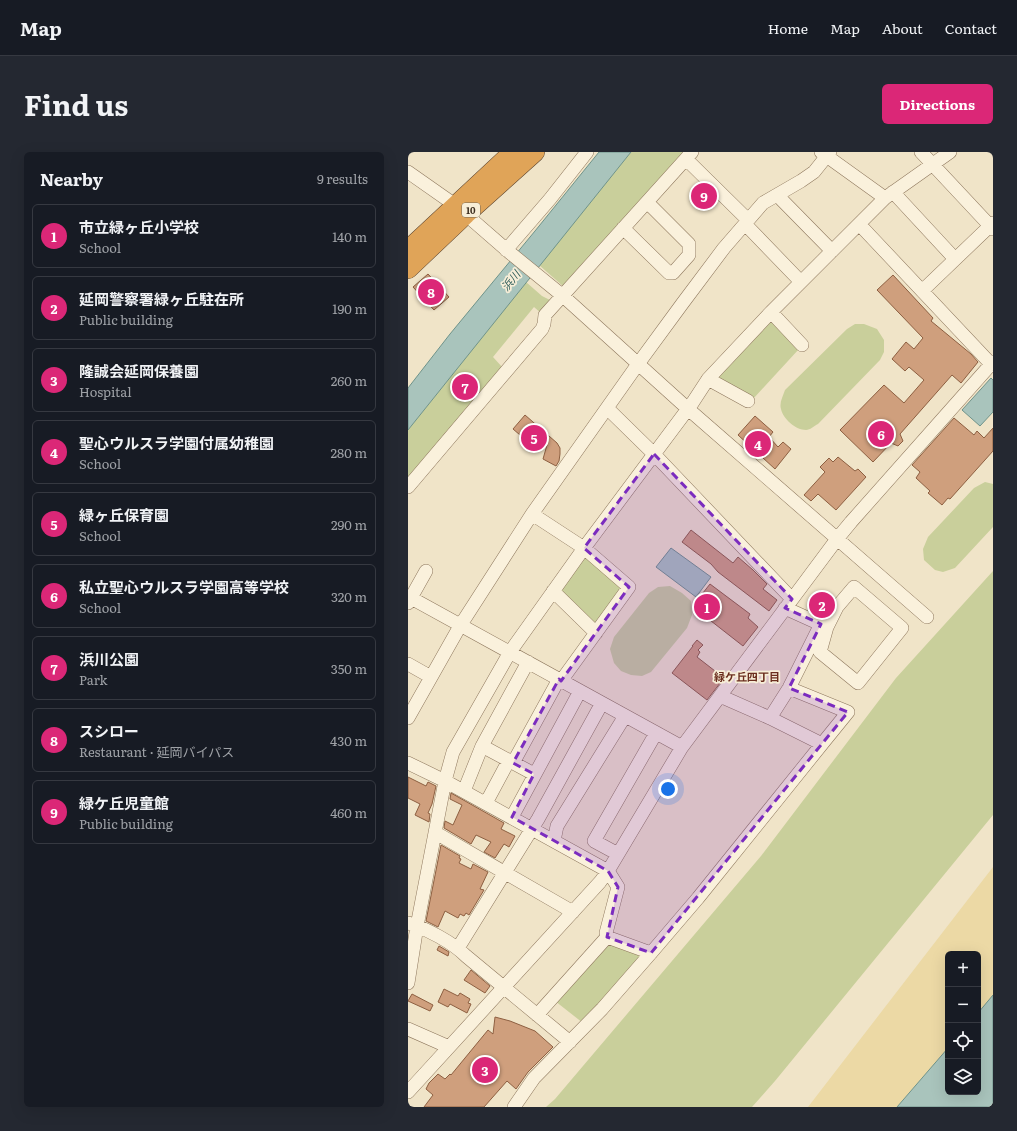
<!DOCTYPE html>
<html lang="en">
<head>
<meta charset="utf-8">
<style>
  :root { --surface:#171b24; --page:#242831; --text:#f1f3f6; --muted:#9ea1a6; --line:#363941; --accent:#db2777 }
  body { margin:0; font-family:Literata,"Noto Sans JP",serif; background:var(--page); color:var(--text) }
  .controls { position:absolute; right:12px; bottom:12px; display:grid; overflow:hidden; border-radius:6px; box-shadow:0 4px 16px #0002 }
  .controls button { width:36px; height:36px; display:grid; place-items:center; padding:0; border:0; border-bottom:1px solid var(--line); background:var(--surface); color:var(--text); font:20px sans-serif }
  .you { position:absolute; left:260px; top:637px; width:14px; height:14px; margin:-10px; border:3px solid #fff; border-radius:50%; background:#1a73e8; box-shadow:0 0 0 6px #1a73e833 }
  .badge { display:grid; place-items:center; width:26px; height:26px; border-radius:50%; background:var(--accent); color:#fff; font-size:13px; font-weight:700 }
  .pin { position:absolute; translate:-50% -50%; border:2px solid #fff; box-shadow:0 1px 4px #0006 }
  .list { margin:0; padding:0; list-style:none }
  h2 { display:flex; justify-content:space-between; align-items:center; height:52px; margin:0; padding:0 16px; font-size:17px }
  h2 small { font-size:13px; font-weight:400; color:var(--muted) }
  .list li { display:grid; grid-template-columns:26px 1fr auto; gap:12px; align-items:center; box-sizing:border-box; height:64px; margin:0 8px 8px; padding:0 8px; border:1px solid var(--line); border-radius:6px }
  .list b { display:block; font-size:15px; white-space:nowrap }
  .list p { margin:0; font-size:13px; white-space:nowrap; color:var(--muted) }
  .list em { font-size:13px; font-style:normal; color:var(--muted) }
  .icon { flex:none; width:22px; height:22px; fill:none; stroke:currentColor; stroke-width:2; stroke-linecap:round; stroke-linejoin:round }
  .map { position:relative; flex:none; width:585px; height:955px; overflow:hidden; border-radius:6px }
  header { display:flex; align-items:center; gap:24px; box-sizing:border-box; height:56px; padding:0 20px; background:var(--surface); border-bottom:1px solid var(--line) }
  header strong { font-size:19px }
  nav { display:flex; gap:22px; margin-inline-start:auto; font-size:14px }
  .intro { display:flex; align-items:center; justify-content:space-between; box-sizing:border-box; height:96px; padding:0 24px }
  h1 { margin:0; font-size:28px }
  .button { padding:10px 18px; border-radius:6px; background:var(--accent); color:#fff; font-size:14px; font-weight:700 }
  main { display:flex; gap:24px; padding:0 24px }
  aside { flex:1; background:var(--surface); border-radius:6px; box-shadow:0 4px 16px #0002 }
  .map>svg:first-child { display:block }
</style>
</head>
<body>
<header>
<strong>Map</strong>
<nav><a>Home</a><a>Map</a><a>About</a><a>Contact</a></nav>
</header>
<div class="intro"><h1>Find us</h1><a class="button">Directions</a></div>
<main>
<aside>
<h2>Nearby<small>9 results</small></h2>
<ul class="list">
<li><span class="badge">1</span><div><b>市立緑ヶ丘小学校</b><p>School</p></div><em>140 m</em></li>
<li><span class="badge">2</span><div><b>延岡警察署緑ヶ丘駐在所</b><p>Public building</p></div><em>190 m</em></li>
<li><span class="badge">3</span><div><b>隆誠会延岡保養園</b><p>Hospital</p></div><em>260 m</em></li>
<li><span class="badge">4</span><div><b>聖心ウルスラ学園付属幼稚園</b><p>School</p></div><em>280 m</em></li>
<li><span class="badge">5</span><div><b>緑ヶ丘保育園</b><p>School</p></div><em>290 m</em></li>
<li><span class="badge">6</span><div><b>私立聖心ウルスラ学園高等学校</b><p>School</p></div><em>320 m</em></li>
<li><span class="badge">7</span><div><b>浜川公園</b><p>Park</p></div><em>350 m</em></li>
<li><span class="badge">8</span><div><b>スシロー</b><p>Restaurant · 延岡バイパス</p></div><em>430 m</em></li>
<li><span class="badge">9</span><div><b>緑ケ丘児童館</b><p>Public building</p></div><em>460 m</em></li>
</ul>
</aside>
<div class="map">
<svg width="585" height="955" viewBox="0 0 585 955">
  <rect width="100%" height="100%" fill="#f0e4c8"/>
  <path fill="#c9cf9b" d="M223 0H278L156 135 131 113Z
    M118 130 134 144 144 149 134 162 126 155 85 205 95 216 0 329V278Z
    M362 166 391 197 345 247 307 226Z
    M447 172H456L469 177 476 188V200L472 208 410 272C406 274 402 278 398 278 388 278 375 267 373 257 371 251 375 244 377 238L439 177Z
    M577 330 585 332V375L547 416 535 420 527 418 516 408 515 397 520 385 566 336Z
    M176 401 216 435 186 476 148 439Z
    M585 419V663L367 929 344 955H138L147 947 353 704 488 526Z
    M262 434 274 441 283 449 284 463 279 476 243 520 234 524 223 523 213 519 206 511 202 497 206 485 241 441 250 435Z
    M202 790 237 803 175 871 147 849Z"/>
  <path fill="#ecd9a5" d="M585 715V843L570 861V802H540V896L489 955H400Z"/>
  <path fill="#a9c4bc" stroke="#6f938a" d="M191 0H223L0 278V236L42 182 127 79Z
    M583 226 585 228V260L572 274 554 258Z
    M263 396 303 425 288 445 248 415Z
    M585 843V955H489L540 896V940H570V861Z"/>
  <path fill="#cf9f7d" stroke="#8d5f41" d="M20 122 41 145 26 158 5 135Z
    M485 123 525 166 523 169 563 202 570 210 553 231 544 223 492 282 495 289 490 294 483 291 465 310 432 278 476 233 496 251 516 228 501 215 497 219 484 207 498 190 506 197 515 186 469 138Z
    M117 263 149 291 152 296V302L151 309 148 314 135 307 139 293 127 298 123 297 121 295 119 289 105 277Z
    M347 264 365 280 361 285 370 295 375 290 383 297 367 317 330 283Z
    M546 266 566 283 569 279 576 286 585 276V299L542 347 540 346 534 353 520 341 522 339 508 326 512 320 504 313Z
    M430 305 447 319 450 317 458 325 428 358 410 342 403 349 396 343 417 320 412 315 421 306 425 310Z
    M283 378 325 411 330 405 345 418 359 432 355 437 369 448 361 459 310 420 303 412 274 390Z
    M302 432 342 462 340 466 350 475 335 494 289 458 291 455 287 451Z
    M411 443 423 450 417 461 404 452Z
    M289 488 295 493 290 498 292 500 289 505 316 526 299 548 264 521 285 494H284Z
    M0 625 18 634 20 630 28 634 24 652 20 661 22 662 21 670 7 663 12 652 0 646Z
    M43 641 96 671 93 677 107 684 101 695 96 692 87 706 76 700 83 690 68 683 63 692 36 676 37 669 45 673 54 653 42 647Z
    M33 693 52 704 51 706 53 707 51 711 63 717 65 712 80 720 72 737 76 738 61 763 58 761 56 764 52 762 50 766 37 759 30 775 18 769Z
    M31 794 41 800 40 804 29 798Z
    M63 818 82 834 77 841 56 828Z
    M36 837 50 844 52 841 62 847 60 851 63 852 59 861 42 852 40 855 30 850Z
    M4 842 25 853 22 859 0 849Z
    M87 865 102 869 127 879 145 895 120 920 108 937 99 929 76 955H16L25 943 18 937 21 931 30 922 37 927 42 922 43 923 80 878 85 882Z"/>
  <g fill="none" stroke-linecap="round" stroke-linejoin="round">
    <defs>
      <path id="minor" d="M413 0 477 46
        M513 0 585 77
        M278 7 340 68
        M0 20 47 53 101 100 155 144 279 256 519 465
        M485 40 547 107
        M369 43 424 99
        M337 72 393 130
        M451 72 583 212
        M215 76 261 121H265L281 103V92L239 50
        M98 98 142 47 179 0
        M514 139 585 71
        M363 160 394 193
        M300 227 340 249
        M199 256 246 302 384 447
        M0 335 134 177 136 172 137 163 284 0
        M124 362 176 396 221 435 153 529
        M145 439 188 481
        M3 446 274 595
        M0 451 18 419
        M377 456 419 475 429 455 446 435 494 476 450 531 412 500 419 475
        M0 512 23 525
        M381 536 440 560 414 592
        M0 566 52 474 124 362 230 212 274 152 316 96 355 51 393 29 406 20 422 0
        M362 566 381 536 413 472
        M74 594 126 622
        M0 611 37 629 200 719 210 735 198 781 199 785
        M105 611 151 527
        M56 639 74 594 120 510
        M78 651 101 608
        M104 665 172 539
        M28 681 165 760
        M146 689 149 674 217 564
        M210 702 186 689 248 581
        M0 771C19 777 44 790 58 804L162 890
        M50 796 130 667 194 551
        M0 831 9 774 37 629 45 600 102 500 176 396 285 250 300 227 363 160 477 46 542 0
        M129 863 199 785 243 801
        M0 877 41 895
        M0 940 192 730 200 719 274 595 429 387 443 370 585 210
        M106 955 126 926 194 857 243 801 290 746 414 592 362 566 312 544"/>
      <path id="highway" d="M0 98 105 0
        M0 117 58 62 127 0"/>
    </defs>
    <use href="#minor" stroke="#8d765c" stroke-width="14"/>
    <use href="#highway" stroke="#5b4430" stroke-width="20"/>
    <use href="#minor" stroke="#faf1dc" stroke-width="13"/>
    <use href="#highway" stroke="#e0a458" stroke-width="19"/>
  </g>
  <path fill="#7b2cbf" fill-opacity="0.2" stroke="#7b2cbf" stroke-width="3" stroke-dasharray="8 5" stroke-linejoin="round" d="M246 302 384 447 377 456 413 472 381 536 440 560 243 801 199 785 210 735 200 719 104 665 126 622 105 611 151 527 153 529 221 435 176 396Z"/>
  <g text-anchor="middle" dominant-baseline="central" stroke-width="3.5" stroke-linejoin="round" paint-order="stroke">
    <rect fill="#f7eed8" stroke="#756857" stroke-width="1" x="54" y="51" width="18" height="14" rx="3"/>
    <g font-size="9" font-weight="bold" fill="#3d2e20">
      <text x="63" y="58">10</text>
    </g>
    <g font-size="11" font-style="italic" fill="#2f5d5a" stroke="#f7eed8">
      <text transform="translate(102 128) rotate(-51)">浜川</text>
    </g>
    <g font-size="11" font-weight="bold" fill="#6b2e1e" stroke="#f7eed8">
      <text x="339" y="524">緑ケ丘四丁目</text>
    </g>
  </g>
</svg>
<div class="controls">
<button>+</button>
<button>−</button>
<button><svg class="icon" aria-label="locate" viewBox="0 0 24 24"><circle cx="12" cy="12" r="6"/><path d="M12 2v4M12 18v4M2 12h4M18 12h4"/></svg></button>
<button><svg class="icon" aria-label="layers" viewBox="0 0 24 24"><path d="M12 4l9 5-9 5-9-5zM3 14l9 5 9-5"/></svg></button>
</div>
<div class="you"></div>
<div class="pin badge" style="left:299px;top:455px">1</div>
<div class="pin badge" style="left:414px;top:453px">2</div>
<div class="pin badge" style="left:77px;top:918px">3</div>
<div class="pin badge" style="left:350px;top:292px">4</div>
<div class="pin badge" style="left:126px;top:286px">5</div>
<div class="pin badge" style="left:473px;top:282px">6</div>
<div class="pin badge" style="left:57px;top:235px">7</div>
<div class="pin badge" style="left:23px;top:140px">8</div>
<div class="pin badge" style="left:296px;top:44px">9</div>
</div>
</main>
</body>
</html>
